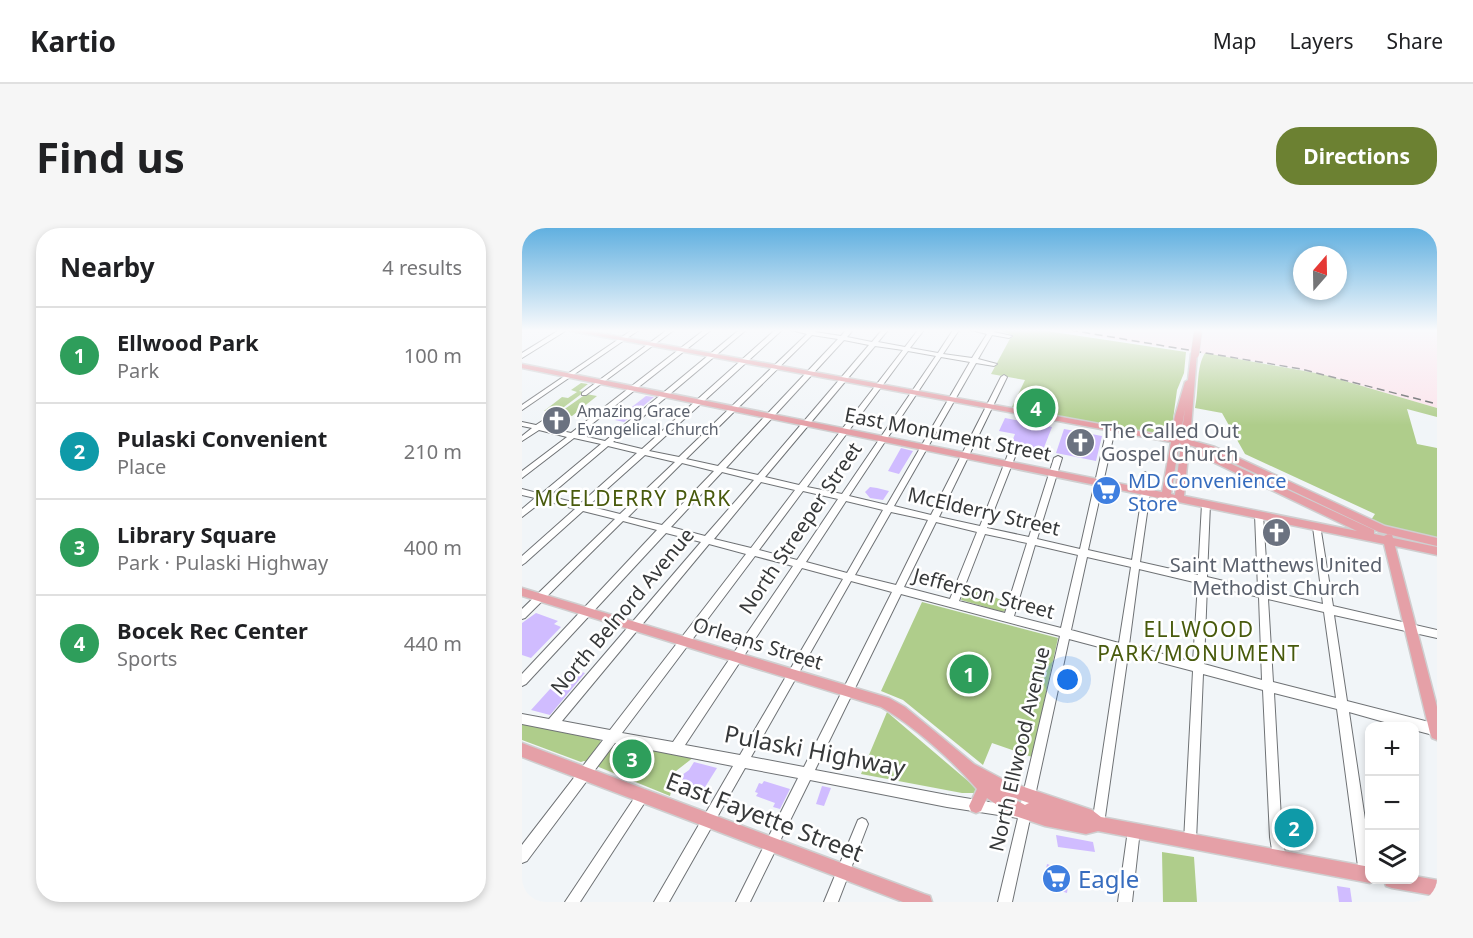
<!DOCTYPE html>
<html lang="en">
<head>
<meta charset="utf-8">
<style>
  :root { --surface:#fff; --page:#f6f6f6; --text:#202124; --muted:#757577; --line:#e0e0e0; --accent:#6c8132 }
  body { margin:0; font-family:"Noto Sans",sans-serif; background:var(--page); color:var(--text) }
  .controls { position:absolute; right:18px; bottom:18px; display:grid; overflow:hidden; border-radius:12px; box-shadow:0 3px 9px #0003 }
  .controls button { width:54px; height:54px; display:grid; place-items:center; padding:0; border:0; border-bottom:2px solid var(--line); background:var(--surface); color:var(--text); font:30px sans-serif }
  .compass { position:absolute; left:771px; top:18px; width:54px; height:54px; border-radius:50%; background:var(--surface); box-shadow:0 3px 9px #0003; rotate:20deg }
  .you { position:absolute; left:546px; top:452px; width:21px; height:21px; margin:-15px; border:4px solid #fff; border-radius:50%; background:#1a73e8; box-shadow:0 0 0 9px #1a73e833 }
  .badge { display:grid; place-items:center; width:39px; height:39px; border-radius:50%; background:var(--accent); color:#fff; font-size:20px; font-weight:700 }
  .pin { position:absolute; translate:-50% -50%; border:3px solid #fff; box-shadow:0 2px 6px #0006 }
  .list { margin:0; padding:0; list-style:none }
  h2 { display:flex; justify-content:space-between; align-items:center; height:78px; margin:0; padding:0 24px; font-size:26px }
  h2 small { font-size:20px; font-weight:400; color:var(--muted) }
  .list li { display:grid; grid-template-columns:39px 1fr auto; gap:18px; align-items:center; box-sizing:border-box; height:96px; padding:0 24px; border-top:2px solid var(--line) }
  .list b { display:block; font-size:22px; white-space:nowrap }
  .list p { margin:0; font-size:20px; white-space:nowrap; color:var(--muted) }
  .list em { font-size:20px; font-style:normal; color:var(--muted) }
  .icon { flex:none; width:33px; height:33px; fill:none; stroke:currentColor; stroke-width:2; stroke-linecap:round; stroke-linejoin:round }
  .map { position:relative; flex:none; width:915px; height:674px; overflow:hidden; border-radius:24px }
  header { display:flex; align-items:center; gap:36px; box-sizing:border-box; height:84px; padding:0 30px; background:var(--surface); border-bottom:2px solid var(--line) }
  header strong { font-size:28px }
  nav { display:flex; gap:33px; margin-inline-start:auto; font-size:21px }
  .intro { display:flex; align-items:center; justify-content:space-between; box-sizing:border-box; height:144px; padding:0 36px }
  h1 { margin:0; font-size:42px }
  .button { padding:15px 27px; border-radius:24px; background:var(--accent); color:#fff; font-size:21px; font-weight:700 }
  main { display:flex; gap:36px; padding:0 36px }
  aside { flex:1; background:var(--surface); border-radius:24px; box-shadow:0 3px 9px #0003 }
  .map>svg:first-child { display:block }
</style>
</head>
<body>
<header>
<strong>Kartio</strong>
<nav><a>Map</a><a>Layers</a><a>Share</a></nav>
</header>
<div class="intro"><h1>Find us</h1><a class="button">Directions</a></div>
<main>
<aside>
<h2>Nearby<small>4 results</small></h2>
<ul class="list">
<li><span class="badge" style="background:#2e9e5b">1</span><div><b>Ellwood Park</b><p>Park</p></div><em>100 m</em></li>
<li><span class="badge" style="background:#0f9aa8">2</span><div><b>Pulaski Convenient</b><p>Place</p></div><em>210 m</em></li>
<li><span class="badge" style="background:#2e9e5b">3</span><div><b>Library Square</b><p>Park · Pulaski Highway</p></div><em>400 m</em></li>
<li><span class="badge" style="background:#2e9e5b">4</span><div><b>Bocek Rec Center</b><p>Sports</p></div><em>440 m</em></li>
</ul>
</aside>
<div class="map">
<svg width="915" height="674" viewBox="0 0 915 674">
  <rect width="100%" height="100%" fill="#f1f5f8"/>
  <path fill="#fce3eb" d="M533 102H915V180L799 146 754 137Z"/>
  <path fill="#afcd8b" d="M477 102H518L664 124 662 145 655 162 649 206 645 208 490 179 503 152 469 146 490 107Z
    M683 125 799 146 915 180V189L885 181 895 216 915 220V310L878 303 849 292 853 286 723 226 700 185 673 180C677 163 674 139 683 125Z
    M59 155 66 156 57 163 62 164 34 185 22 183 40 169 46 170 55 164 49 162Z
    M64 166 75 168 50 188 37 185Z
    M448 357 485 375V381L481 384 439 372 443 358Z
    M400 374 536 410 510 529 470 515 461 537 381 472 359 463Z
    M365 484 453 559 455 561 452 565H440L339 546Z
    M0 496 78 512 79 515 93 520 100 516 172 529 154 543 148 568 62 533 59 534 0 512Z
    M640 624 672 629 675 674H641Z"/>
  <path fill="#d0bcff" d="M124 168 132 169 102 194 93 192Z
    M483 190 530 199 521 222 489 216 493 206 477 203Z
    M542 201 580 208 574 233 534 225Z
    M379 220 391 223 377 246 366 243Z
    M348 259 355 260 367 263 361 272 348 270 343 264Z
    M14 385 36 393 32 396 39 399 9 430 0 427V395Z
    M47 440 63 445 28 487 9 482Z
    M172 534 195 540 175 572 154 562 160 554V547L167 542Z
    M242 553 268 561 258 581 251 579 253 575 234 568 236 565 233 564 237 555 240 556Z
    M300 558 309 560 302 578 294 576Z
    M534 607 571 614 573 624 536 619Z
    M525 636 548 644 545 665 521 657Z
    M815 658 828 660 830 674H817Z"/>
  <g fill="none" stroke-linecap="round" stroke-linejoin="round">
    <defs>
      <path id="minor" d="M37 102H45L0 130V125Z
        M110 102H117L0 182V177Z
        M145 102H152L64 167H60V165Z
        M182 102H189L56 207 83 213 217 102H224L91 214 120 221 253 102H260L127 223 157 229 285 106 269 102H295L293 104 319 108 324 102H331L325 109 350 114 360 102H366L356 114 383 119 396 102H402L388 120 416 125 431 102H437L421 126 450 130 465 106 449 102H473L472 104 490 108 487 110 470 107 456 131 475 136 472 138 454 135 372 278 409 287 479 149 482 147 485 149 417 289 458 298 488 221 492 219 496 221 465 300 507 309 532 230 536 228 540 230 515 311 558 321 585 201 589 199 593 201 566 322 610 332 620 267 616 264 619 247 623 244 627 247 624 261 628 264 618 334 676 347 680 276 684 273 688 276 685 349 736 361 733 287 737 284 741 287 746 363 801 376 791 299 795 296 798 297 811 378 915 402V410L812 387 825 473 915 496V508L892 502V499H880L827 484 848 625V651L844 653 839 651 837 646 815 481 752 465 760 609 764 630 762 635 757 637 752 635 748 609 741 462 681 446 674 613 673 618 668 619 663 618 662 613 671 443 606 426 582 596 580 600 576 602 572 600 570 596 596 424 547 411 490 674H476L496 590 425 579 288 552 228 674H214L276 550 223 540 147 674H132L211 538 93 515 5 633 0 635V617L81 512 0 496V486L27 491 179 314 144 305 4 456 0 458V446L135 302 101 293 3 390 0 391V381L93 291 61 283 3 335 0 337V328L53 281 22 272 0 289V281L13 270 0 267V261L19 266 79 216 52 210 0 250V243L45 209 17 202 0 213V208L10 200 0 198V194L14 197 34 184 36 185V187L21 199 49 205ZM290 107 316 111 196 238 164 231ZM322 112 347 117 236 247 204 240ZM353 118 381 122 277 257 243 249ZM386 123 414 128 320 266 285 259ZM419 129 448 134 365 277 327 268ZM86 218 115 225 58 276 27 268ZM123 227 153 234 98 286 66 278ZM160 235 192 243 140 297 106 289ZM200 244 232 252 183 308 149 299ZM239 254 273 262 229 320 192 311ZM281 263 316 271 275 332 237 322ZM324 273 361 282 325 345 284 334ZM369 284 406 292 374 357 333 347ZM414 294 455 304 428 371 382 359ZM463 306 505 315 483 385 437 373ZM187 316 224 326 88 502 40 493ZM513 317 556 327 539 400 492 388ZM233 328 271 338 151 514 100 505ZM565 329 609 339 597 415 549 402ZM280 340 321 351 218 527 163 517ZM617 341 676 355 671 434 607 417ZM329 353 370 364 282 539 229 529ZM685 357 737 369 740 452 682 436ZM379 366 538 408 498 579 425 567 293 542ZM746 371 802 384 814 470 751 454Z
        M121 561 125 563 127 567 125 571 58 674H43L117 563Z
        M340 590 344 592 346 596 316 674H302L336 592Z
        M612 596 616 598 618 602 610 674H596L606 602 608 598Z"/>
      <path id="major" d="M44 102H61L649 209 653 188 663 154 666 152 669 126 675 125 668 212 693 219 863 298 915 310V318L857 304 687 223 667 217 662 268 835 303 672 225V221L675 220 852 302V306L862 308 866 306 870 307 871 310 915 319V327L873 318 915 479V512L910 510 908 505 862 316 0 140V136L640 264 649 214ZM663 181 659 210H658ZM657 215 659 216 653 267 649 266Z
        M0 360 367 470 383 479 452 536 484 553 570 582 579 589 848 639V652H854L848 655 576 603 564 606 523 598 490 587 465 570 459 583 454 585 449 583 447 578 455 561C431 533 391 497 359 479L0 368ZM487 568 507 575 503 577Z
        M0 515 402 666 408 668 410 674H381L0 529Z
        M892 648 915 652V668L870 660 864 658 862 652H892Z"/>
    </defs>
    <use href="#minor" stroke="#6f7275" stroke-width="2"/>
    <use href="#major" stroke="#cfcfd0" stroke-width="3"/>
    <use href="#minor" fill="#fff" fill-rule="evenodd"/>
    <use href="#major" fill="#e5a0a7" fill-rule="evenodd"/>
    <path stroke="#525456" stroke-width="1.5" stroke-dasharray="8 4.5" stroke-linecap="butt" d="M548 102 779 141 915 176"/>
    <defs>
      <path id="major-bridge" d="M673 126 676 104"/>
    </defs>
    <use href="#major-bridge" stroke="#cfcfd0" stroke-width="9" stroke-linecap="butt"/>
    <use href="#major-bridge" stroke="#e5a0a7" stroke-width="8"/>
  </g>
  <linearGradient id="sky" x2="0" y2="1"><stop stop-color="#61b0e0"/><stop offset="0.52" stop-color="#f9fafc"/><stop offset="1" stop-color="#f9fafc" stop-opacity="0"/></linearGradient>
  <rect width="915" height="197" fill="url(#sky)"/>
  <defs>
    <symbol id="church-disc" viewBox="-11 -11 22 22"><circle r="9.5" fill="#6b7280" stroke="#fff"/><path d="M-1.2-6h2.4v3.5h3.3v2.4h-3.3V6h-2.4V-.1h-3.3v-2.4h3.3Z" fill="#fff"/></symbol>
    <symbol id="supermarket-disc" viewBox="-11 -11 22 22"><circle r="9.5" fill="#3f7fe0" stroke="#fff"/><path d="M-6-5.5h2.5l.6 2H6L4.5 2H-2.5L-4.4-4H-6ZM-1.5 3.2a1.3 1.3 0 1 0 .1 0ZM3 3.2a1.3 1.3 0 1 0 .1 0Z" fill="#fff"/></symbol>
  </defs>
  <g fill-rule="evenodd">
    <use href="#church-disc" x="18" y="176" width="33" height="33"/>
    <use href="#church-disc" x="542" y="198" width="33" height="33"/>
    <use href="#supermarket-disc" x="568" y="246" width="33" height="33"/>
    <use href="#church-disc" x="738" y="288" width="33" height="33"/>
    <use href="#supermarket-disc" x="518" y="634" width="33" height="33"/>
  </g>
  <g text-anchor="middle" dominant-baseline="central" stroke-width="5" stroke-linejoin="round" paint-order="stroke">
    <g font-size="16" fill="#5b616d" stroke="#fff" text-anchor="start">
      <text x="55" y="183">Amazing Grace<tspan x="55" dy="18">Evangelical Church</tspan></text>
    </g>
    <g font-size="20" fill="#5b616d" stroke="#fff" text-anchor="start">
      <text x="579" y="202">The Called Out<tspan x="579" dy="23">Gospel Church</tspan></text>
      <text x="754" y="336" text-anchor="middle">Saint Matthews United<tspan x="754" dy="23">Methodist Church</tspan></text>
    </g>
    <g font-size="20" fill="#37393a" stroke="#fff">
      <text transform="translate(426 206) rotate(11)">East Monument Street</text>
      <text transform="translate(462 283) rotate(13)">McElderry Street</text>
      <text transform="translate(278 300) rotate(-56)">North Streeper Street</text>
      <text transform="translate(462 365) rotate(15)">Jefferson Street</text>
      <text transform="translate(100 383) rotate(-50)">North Belnord Avenue</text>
      <text transform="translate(236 415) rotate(17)">Orleans Street</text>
      <text transform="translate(497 521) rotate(-77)">North Ellwood Avenue</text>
    </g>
    <g font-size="20" fill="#366cbe" stroke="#fff" text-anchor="start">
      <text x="606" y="252">MD Convenience<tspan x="606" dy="23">Store</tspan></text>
    </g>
    <g font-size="21" letter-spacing="1.5" fill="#485a0c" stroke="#fff">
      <text x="111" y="270">MCELDERRY PARK</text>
      <text x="677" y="401">ELLWOOD<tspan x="677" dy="24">PARK/MONUMENT</tspan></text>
    </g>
    <g font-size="24" fill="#37393a" stroke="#fff">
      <text transform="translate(293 522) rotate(11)">Pulaski Highway</text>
      <text transform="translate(243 588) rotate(21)">East Fayette Street</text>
    </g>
    <g font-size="24" fill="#366cbe" stroke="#fff" text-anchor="start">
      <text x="556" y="650">Eagle</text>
    </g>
  </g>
</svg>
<div class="controls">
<button>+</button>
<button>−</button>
<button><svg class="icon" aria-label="layers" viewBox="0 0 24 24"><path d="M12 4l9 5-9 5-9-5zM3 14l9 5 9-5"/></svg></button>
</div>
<svg class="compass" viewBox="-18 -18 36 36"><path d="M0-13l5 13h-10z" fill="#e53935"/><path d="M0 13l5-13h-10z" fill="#757577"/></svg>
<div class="you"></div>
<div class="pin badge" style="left:447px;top:446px;background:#2e9e5b">1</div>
<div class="pin badge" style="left:772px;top:600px;background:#0f9aa8">2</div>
<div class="pin badge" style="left:110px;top:531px;background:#2e9e5b">3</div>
<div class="pin badge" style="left:514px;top:180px;background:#2e9e5b">4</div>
</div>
</main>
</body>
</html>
